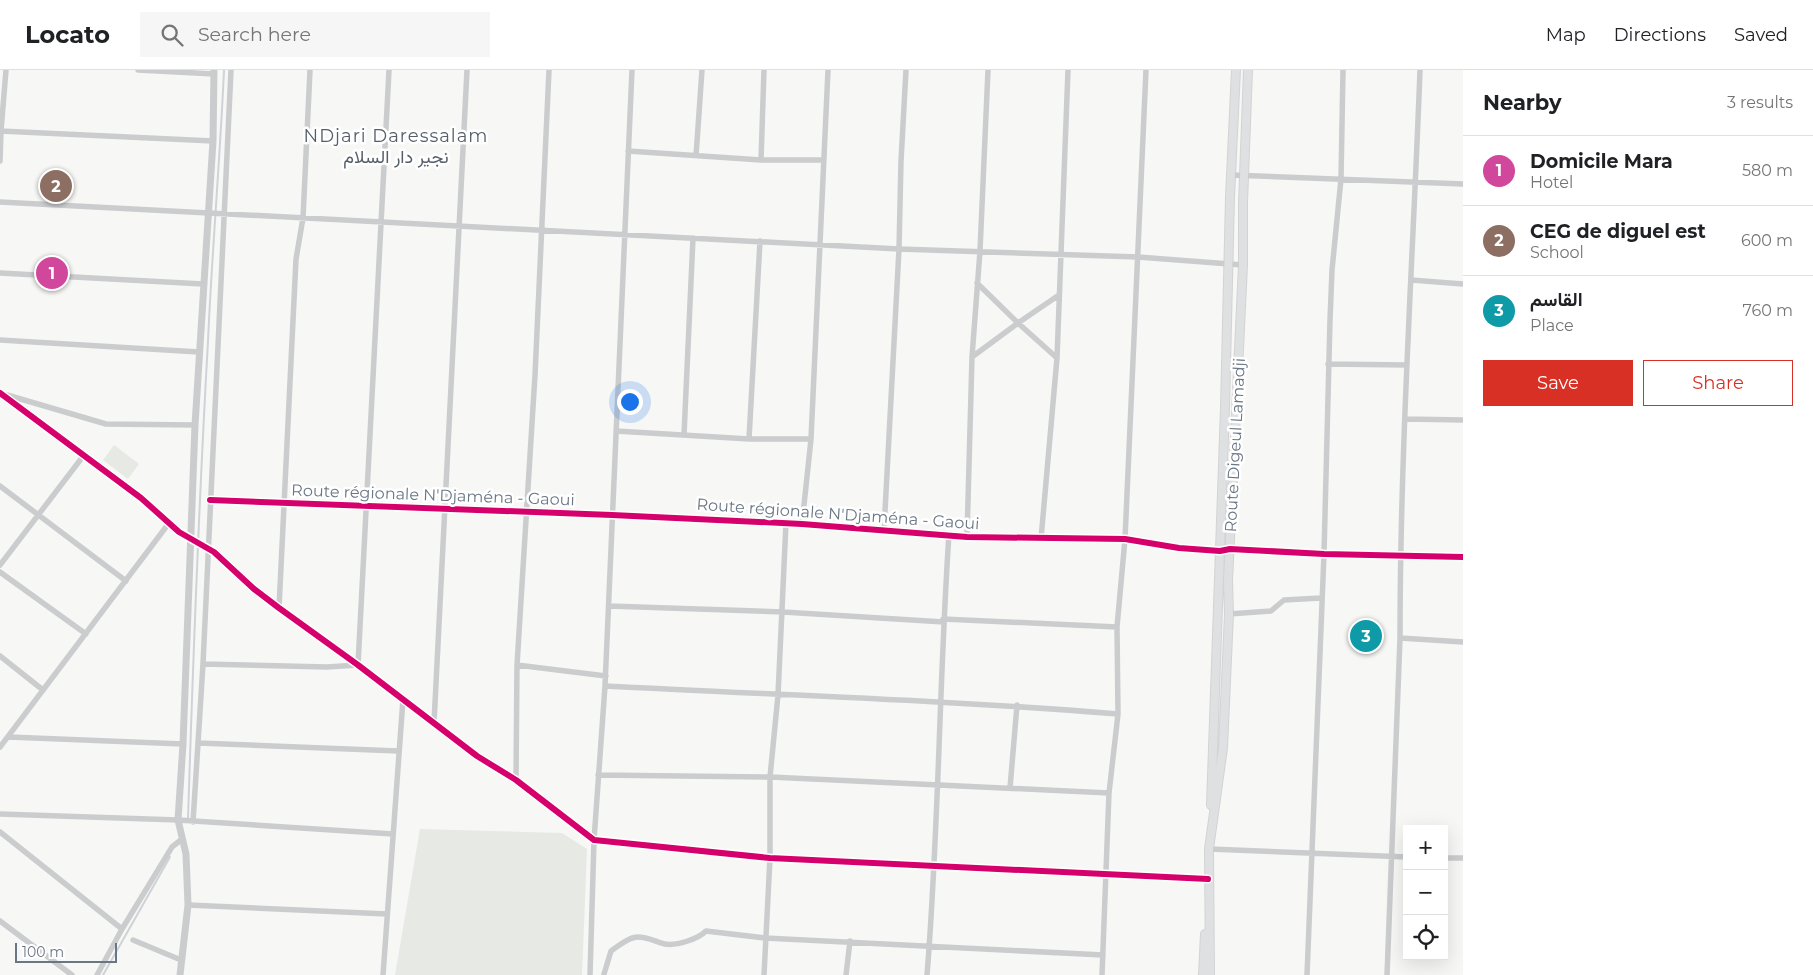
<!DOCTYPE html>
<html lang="en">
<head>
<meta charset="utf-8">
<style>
  :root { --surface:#fff; --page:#f6f6f6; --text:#202124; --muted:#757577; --line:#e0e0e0; --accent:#d93025 }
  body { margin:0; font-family:Montserrat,Vazirmatn,sans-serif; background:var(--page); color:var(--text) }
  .controls { position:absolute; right:15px; bottom:15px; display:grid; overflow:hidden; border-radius:0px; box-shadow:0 5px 20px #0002 }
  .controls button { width:45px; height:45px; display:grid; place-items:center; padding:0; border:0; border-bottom:1px solid var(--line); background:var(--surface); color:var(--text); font:25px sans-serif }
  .scale { position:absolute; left:15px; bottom:12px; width:102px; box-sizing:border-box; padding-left:5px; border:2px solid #697684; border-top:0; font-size:14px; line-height:18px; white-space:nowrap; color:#697684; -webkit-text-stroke:4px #fff; paint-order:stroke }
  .you { position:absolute; left:629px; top:331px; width:18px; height:18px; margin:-12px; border:4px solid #fff; border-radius:50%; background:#1a73e8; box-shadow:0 0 0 8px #1a73e833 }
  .badge { display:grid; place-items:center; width:32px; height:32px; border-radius:50%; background:var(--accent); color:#fff; font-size:16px; font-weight:700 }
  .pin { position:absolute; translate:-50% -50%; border:2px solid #fff; box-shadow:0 1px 5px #0006 }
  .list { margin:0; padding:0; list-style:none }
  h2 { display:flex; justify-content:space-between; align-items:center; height:65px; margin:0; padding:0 20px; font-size:21px }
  h2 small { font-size:16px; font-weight:400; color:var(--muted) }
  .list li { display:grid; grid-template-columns:32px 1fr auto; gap:15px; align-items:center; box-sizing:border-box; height:70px; padding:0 20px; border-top:1px solid var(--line) }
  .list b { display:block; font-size:19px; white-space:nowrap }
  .list p { margin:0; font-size:16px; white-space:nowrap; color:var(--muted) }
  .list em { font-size:16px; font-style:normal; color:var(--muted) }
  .actions { display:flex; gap:10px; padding:15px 20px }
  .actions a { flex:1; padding:11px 0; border:1px solid var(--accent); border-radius:0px; text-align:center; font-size:18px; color:var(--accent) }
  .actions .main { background:var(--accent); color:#fff }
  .icon { flex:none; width:28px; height:28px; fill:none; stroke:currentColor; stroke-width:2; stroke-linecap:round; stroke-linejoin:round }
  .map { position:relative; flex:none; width:1463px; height:905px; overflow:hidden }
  header { display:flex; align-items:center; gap:30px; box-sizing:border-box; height:70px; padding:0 25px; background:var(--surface); border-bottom:1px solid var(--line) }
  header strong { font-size:24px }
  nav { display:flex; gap:28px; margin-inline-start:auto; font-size:18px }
  .search { width:350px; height:45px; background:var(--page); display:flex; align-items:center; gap:12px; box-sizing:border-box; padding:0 18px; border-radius:0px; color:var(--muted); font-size:19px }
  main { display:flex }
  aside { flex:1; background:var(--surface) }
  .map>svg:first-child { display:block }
</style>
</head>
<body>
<header>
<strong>Locato</strong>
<div class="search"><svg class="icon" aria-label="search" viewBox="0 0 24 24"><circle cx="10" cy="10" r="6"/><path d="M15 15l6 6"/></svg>Search here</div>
<nav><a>Map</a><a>Directions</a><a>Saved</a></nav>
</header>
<main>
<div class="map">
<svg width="1463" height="905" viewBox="0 0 1463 905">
  <rect width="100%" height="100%" fill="#f7f7f6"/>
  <path fill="#e6e9e4" d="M114 375 139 394 128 409 103 390Z
    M420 759 562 763 587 779 582 905H395Z"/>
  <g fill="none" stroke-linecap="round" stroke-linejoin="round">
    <path stroke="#ced3d7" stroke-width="2" d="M188 749C193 590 199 430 208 271 212 181 220 90 224 0
      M103 905 170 787"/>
    <defs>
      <path id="secondary" d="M1211 735 1225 338 1230 127 1236 0
        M1203 905 1205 864
        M1210 905 1209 779 1223 678 1229 544 1228 511 1243 195V133L1248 0"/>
    </defs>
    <use href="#secondary" stroke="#d3d3d4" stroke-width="10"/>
    <path stroke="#cbcccd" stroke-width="5.5" d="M138 0 214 4
      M0 61 213 71
      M628 81 761 90H823
      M696 86 702 0
      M761 90 764 0
      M0 91 1 61 6 0
      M1231 105 1463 114
      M0 132 899 179 1138 187 1243 195
      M0 203 203 214
      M1411 210 1463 214
      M977 213 1018 253 1057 288
      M0 270 199 282
      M972 287 1018 253 1059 225
      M1328 294 1407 295
      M0 323 141 428 179 462 214 482 254 519 279 538 358 595 477 686 516 710 594 770 770 788 1208 809
      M7 325 106 354 195 355
      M1406 349 1463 350
      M616 361 749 369H811L802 454
      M684 365 693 168
      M749 369 760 171
      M811 369 828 0
      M0 416 126 511
      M210 430 612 445 802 454 967 467 1125 469 1179 478 1220 481
      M884 460 899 179 901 91 906 0
      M967 467 972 287 980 181 988 0
      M1041 469 1057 288 1068 0
      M0 495 84 385
      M0 502 86 564
      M609 536 783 542 944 552
      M279 538 296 189 303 148 310 0
      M1229 544 1271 541 1284 530 1321 528
      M943 549 1117 557
      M1400 568 1463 572
      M0 586 43 620
      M203 594 327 597 358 595 389 0
      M517 595 606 606
      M605 616C776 625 947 630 1118 644
      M434 653 467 0
      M9 667 183 674
      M198 673 398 681
      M0 677 169 453
      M598 705 770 707 1109 723
      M516 710 517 595 535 305 549 0
      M1010 718 1017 635
      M0 744 178 750 393 764
      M193 752 203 594 231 0
      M0 762 122 859
      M1209 779 1407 787
      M1444 788H1463
      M188 835 387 844
      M0 851 72 905
      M133 870 181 890
      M604 904 611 881C618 876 629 867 638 867 647 867 657 872 665 874 677 876 698 869 706 861L765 868 1103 885
      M97 905 122 859 172 777 182 769
      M383 905 403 629
      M590 905 594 770 605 616 632 0
      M764 905 770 788V707L778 625 786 453
      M846 905 850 871
      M927 905C939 758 939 611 949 464
      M1102 905 1109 723 1118 644 1117 557 1125 469 1146 0
      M1307 905 1324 484 1330 250 1332 200 1341 109 1343 0
      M1387 905 1400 568C1400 379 1413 189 1420 0"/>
    <path stroke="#cbcccd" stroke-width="7" d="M1220 481 1230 479 1324 484 1463 487
      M180 905 188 835 186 784 178 750 183 674 195 355 213 71 214 0"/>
    <use href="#secondary" stroke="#dfe0e1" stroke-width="8"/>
    <defs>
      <path id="cycleway" d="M0 323 141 428 179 462 214 482 254 519 279 538 358 595 477 686 516 710 594 770 770 788 1208 809
        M210 430 612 445 802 454 967 467 1125 469 1179 478 1220 481 1230 479 1324 484 1463 487"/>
    </defs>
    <use href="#cycleway" stroke="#fff" stroke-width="9"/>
    <use href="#cycleway" stroke="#d6006c" stroke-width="6"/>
  </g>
  <g text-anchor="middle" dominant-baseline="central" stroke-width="5" stroke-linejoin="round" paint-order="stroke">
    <g font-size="16" fill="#697684" stroke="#fff">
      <text transform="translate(1235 375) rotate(-87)">Route Digeul Lamadji</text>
      <text transform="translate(433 425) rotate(2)">Route régionale N'Djaména - Gaoui</text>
      <text transform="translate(838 444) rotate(4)">Route régionale N'Djaména - Gaoui</text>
    </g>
    <g font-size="18" letter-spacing="1" fill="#565f69" stroke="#fff">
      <text x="396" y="66">NDjari Daressalam<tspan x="396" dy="21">نجير دار السلام</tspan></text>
    </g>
  </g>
</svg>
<div class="controls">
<button>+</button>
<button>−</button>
<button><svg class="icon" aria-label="locate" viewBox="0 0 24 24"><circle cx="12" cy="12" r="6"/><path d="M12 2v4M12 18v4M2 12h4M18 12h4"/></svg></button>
</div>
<div class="scale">100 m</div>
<div class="you"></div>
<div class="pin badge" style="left:52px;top:203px;background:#d1479c">1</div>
<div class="pin badge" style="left:56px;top:116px;background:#8d6e63">2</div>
<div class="pin badge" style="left:1366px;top:566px;background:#0f9aa8">3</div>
</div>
<aside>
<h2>Nearby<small>3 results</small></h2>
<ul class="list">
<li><span class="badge" style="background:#d1479c">1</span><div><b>Domicile Mara</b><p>Hotel</p></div><em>580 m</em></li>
<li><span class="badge" style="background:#8d6e63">2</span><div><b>CEG de diguel est</b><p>School</p></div><em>600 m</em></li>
<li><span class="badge" style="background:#0f9aa8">3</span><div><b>القاسم</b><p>Place</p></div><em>760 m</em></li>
</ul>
<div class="actions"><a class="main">Save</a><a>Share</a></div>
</aside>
</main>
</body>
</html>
